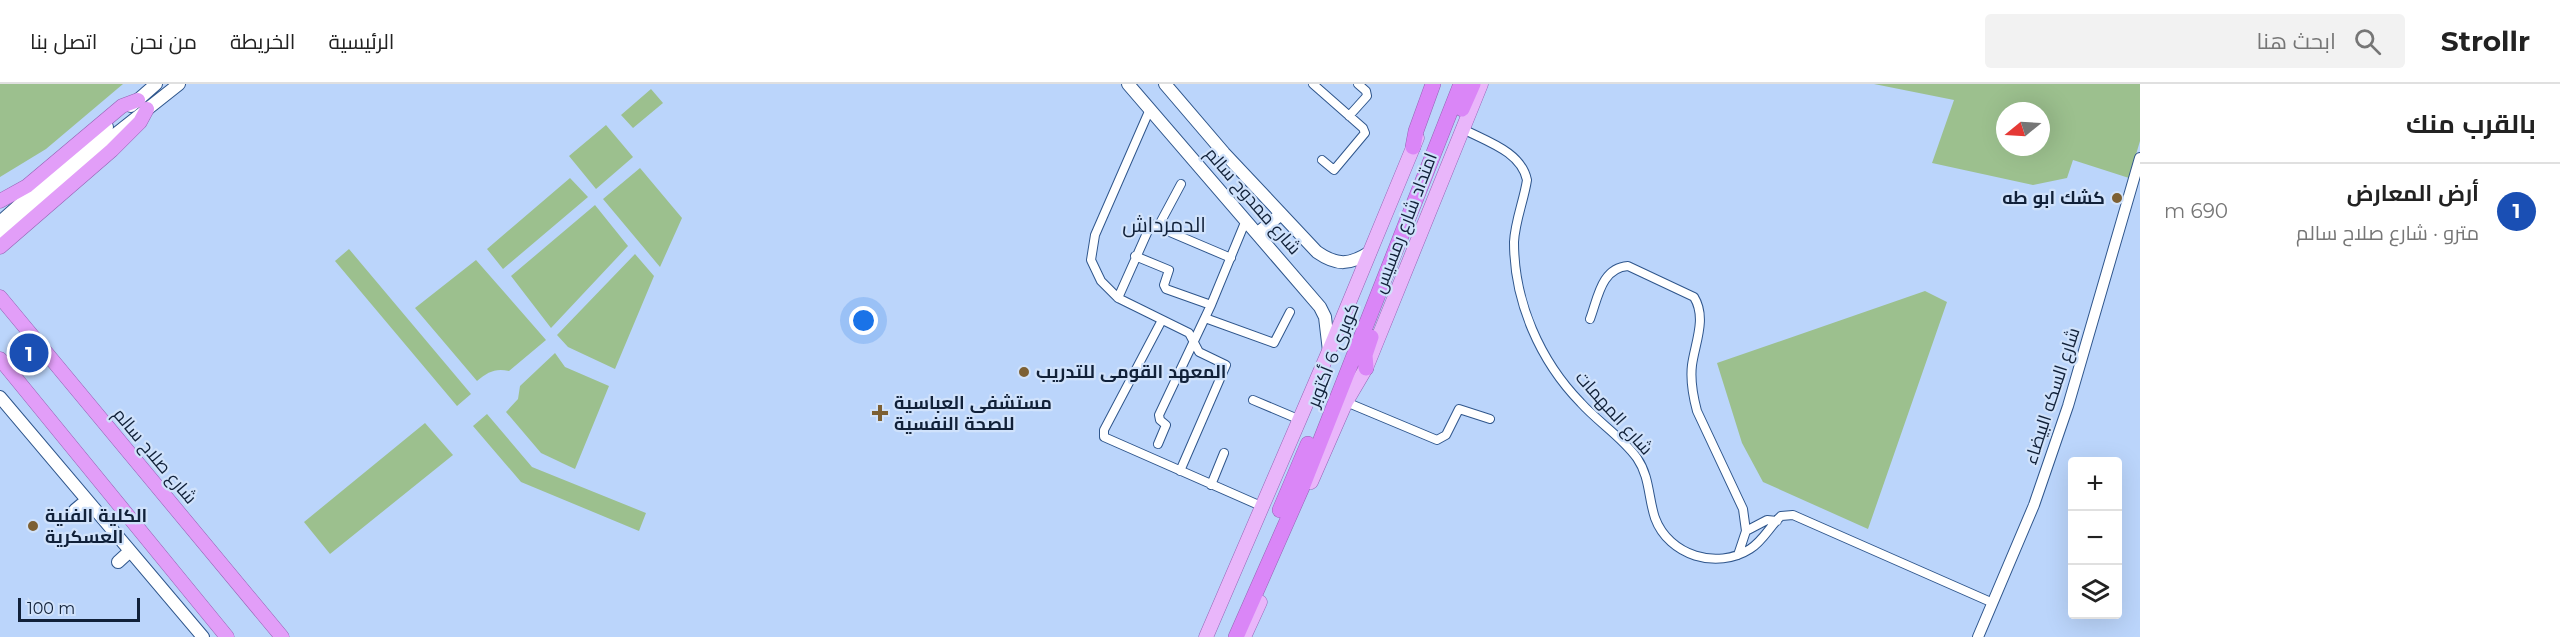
<!DOCTYPE html>
<html lang="ar">
<head>
<meta charset="utf-8">
<style>
  :root { --surface:#fff; --page:#f2f2f2; --text:#222; --muted:#767676; --line:#e0e0e0; --accent:#b45309 }
  body { margin:0; font-family:Montserrat,Cairo,sans-serif; background:var(--page); color:var(--text); direction:rtl }
  .controls { position:absolute; right:18px; bottom:18px; display:grid; overflow:hidden; border-radius:6px; box-shadow:0 6px 24px #0002 }
  .controls button { width:54px; height:54px; display:grid; place-items:center; padding:0; border:0; border-bottom:2px solid var(--line); background:var(--surface); color:var(--text); font:30px sans-serif }
  .compass { position:absolute; left:1996px; top:18px; width:54px; height:54px; border-radius:50%; background:var(--surface); box-shadow:0 6px 24px #0002; rotate:252deg }
  .scale { position:absolute; left:18px; bottom:15px; width:122px; box-sizing:border-box; padding-left:6px; border:3px solid #112139; border-top:0; font-size:16px; line-height:21px; white-space:nowrap; color:#112139; -webkit-text-stroke:4px #d0e2fb; paint-order:stroke }
  .you { position:absolute; left:864px; top:237px; width:21px; height:21px; margin:-15px; border:4px solid #fff; border-radius:50%; background:#1a73e8; box-shadow:0 0 0 9px #1a73e833 }
  .badge { display:grid; place-items:center; width:39px; height:39px; border-radius:50%; background:var(--accent); color:#fff; font-size:20px; font-weight:700 }
  .pin { position:absolute; translate:-50% -50%; border:3px solid #fff; box-shadow:0 2px 6px #0006 }
  .list { margin:0; padding:0; list-style:none }
  h2 { display:flex; justify-content:space-between; align-items:center; height:78px; margin:0; padding:0 24px; font-size:26px }
  h2 small { font-size:20px; font-weight:400; color:var(--muted) }
  .list li { display:grid; grid-template-columns:39px 1fr auto; gap:18px; align-items:center; box-sizing:border-box; height:96px; padding:0 24px; border-top:2px solid var(--line) }
  .list b { display:block; font-size:22px; white-space:nowrap }
  .list p { margin:0; font-size:20px; white-space:nowrap; color:var(--muted) }
  .list em { font-size:20px; font-style:normal; color:var(--muted) }
  .icon { flex:none; width:33px; height:33px; fill:none; stroke:currentColor; stroke-width:2; stroke-linecap:round; stroke-linejoin:round }
  .map { position:relative; flex:none; width:2140px; height:553px; overflow:hidden; direction:ltr }
  header { display:flex; align-items:center; gap:36px; box-sizing:border-box; height:84px; padding:0 30px; background:var(--surface); border-bottom:2px solid var(--line) }
  header strong { font-size:28px }
  nav { display:flex; gap:33px; margin-inline-start:auto; font-size:21px }
  .search { width:420px; height:54px; background:var(--page); display:flex; align-items:center; gap:15px; box-sizing:border-box; padding:0 21px; border-radius:6px; color:var(--muted); font-size:22px }
  main { display:flex }
  aside { flex:1; background:var(--surface) }
  .map>svg:first-child { display:block }
</style>
</head>
<body>
<header>
<strong>Strollr</strong>
<div class="search"><svg class="icon" aria-label="search" viewBox="0 0 24 24"><circle cx="10" cy="10" r="6"/><path d="M15 15l6 6"/></svg>ابحث هنا</div>
<nav><a>الرئيسية</a><a>الخريطة</a><a>من نحن</a><a>اتصل بنا</a></nav>
</header>
<main>
<aside>
<h2>بالقرب منك<small></small></h2>
<ul class="list">
<li><span class="badge" style="background:#1a4fb4">1</span><div><b>أرض المعارض</b><p>مترو · شارع صلاح سالم</p></div><em>690 m</em></li>
</ul>
</aside>
<div class="map">
<svg width="2140" height="553" viewBox="0 0 2140 553">
  <rect width="100%" height="100%" fill="#bbd5fb"/>
  <path fill="#9cc08e" fill-rule="evenodd" d="M0 0H123L46 65 0 93Z
    M1874 0H2140V57L2129 94 2073 76 2067 94 2033 101 1932 79 1954 16ZM2005 27H2041V63H2005Z
    M651 5 663 19 633 44 621 31Z
    M606 41 633 73 596 105 569 72Z
    M640 84 682 134 660 183 603 115Z
    M570 94 588 113 503 185 487 165Z
    M595 121 628 162 551 244 511 192Z
    M349 165 471 310 457 322 335 177Z
    M635 170 654 192 615 285 568 263 557 251Z
    M476 176 546 256 509 287C495 284 488 288 477 297L415 224Z
    M1925 207 1947 218 1868 445 1763 398 1742 359 1717 279Z
    M555 269 565 283 609 302 575 385 541 369 506 328 518 315 520 302Z
    M487 330 532 383 646 429 639 447 521 398 473 342Z
    M425 339 453 371 330 470 304 438Z"/>
  <g fill="none" stroke-linecap="round" stroke-linejoin="round">
    <defs>
      <path id="minor" d="M1313 0 1363 44 1365 49 1334 86 1322 76
        M1150 25 1095 151 1091 176 1101 197 1118 214 1189 249 1199 268 1226 281 1180 387
        M1349 32 1367 12 1366 7 1358 0
        M1461 44C1485 57 1521 67 1527 96 1524 116 1515 137 1514 158 1514 218 1540 277 1581 319 1598 338 1622 353 1637 374 1650 393 1648 413 1655 434 1669 472 1717 486 1750 465 1763 457 1770 442 1781 432L1793 431 1993 519
        M1159 141 1181 100
        M1135 172 1169 186 1164 201 1166 205 1211 221
        M1118 214 1151 140 1231 174
        M1205 234 1274 259 1290 228
        M1590 235C1598 214 1601 184 1628 182L1694 213C1707 234 1695 259 1692 281 1690 297 1693 312 1697 327L1743 425 1746 447 1738 471
        M1162 236 1104 346V353L1261 422
        M1253 316 1298 335
        M1346 318 1437 356 1446 351 1459 325 1490 335
        M1158 360 1166 341 1160 336 1159 331 1211 221 1246 136
        M1211 401 1224 369
        M1746 447 1767 436 1777 437"/>
      <path id="tertiary" d="M1978 553 2034 421 2068 322 2140 74"/>
      <path id="secondary" d="M1128 0 1320 223 1325 233 1329 267
        M1165 0 1224 69 1317 168C1337 182 1350 181 1370 168
        M131 22 156 0
        M0 138 107 43
        M0 149 69 87 179 0
        M1258 149 1281 130
        M0 313 203 553
        M75 426 87 416
        M118 478 130 467"/>
      <path id="primary" d="M1311 398 1346 318 1366 284 1481 0
        M1206 553 1329 267 1417 54
        M1244 553 1260 518"/>
      <path id="trunk" d="M0 117 27 102 122 22 138 16
        M0 163 112 66 140 38 147 25
        M0 213 282 553
        M0 275 227 553"/>
      <path id="motorway" d="M1462 25 1473 0
        M1413 63 1416 47 1433 0
        M1366 284 1365 271 1371 253
        M1280 426 1308 360
        M1236 553 1303 401 1461 0"/>
    </defs>
    <use href="#minor" stroke="#2f568c" stroke-width="10"/>
    <use href="#tertiary" stroke="#2f568c" stroke-width="12"/>
    <use href="#secondary" stroke="#2f568c" stroke-width="14"/>
    <use href="#primary" stroke="#9463b4" stroke-width="15"/>
    <use href="#trunk" stroke="#9463b4" stroke-width="15"/>
    <use href="#motorway" stroke="#9463b4" stroke-width="16"/>
    <use href="#minor" stroke="#fff" stroke-width="8"/>
    <use href="#tertiary" stroke="#fff" stroke-width="10"/>
    <use href="#secondary" stroke="#fff" stroke-width="12"/>
    <use href="#primary" stroke="#e9b6fa" stroke-width="14"/>
    <use href="#trunk" stroke="#e29ef8" stroke-width="14"/>
    <use href="#motorway" stroke="#da86f7" stroke-width="15"/>
  </g>
  <g fill="#7d6033" stroke="#d0e2fb" stroke-width="2">
    <circle cx="2117" cy="114" r="6"/>
    <circle cx="1024" cy="288" r="6"/>
    <path d="M877 320h6v6h6v6h-6v6h-6v-6h-6v-6h6z"/>
    <circle cx="33" cy="442" r="6"/>
  </g>
  <g text-anchor="middle" dominant-baseline="central" stroke-width="4.5" stroke-linejoin="round" paint-order="stroke">
    <g font-size="18" font-weight="bold" fill="#112139" stroke="#d0e2fb" text-anchor="start">
      <text x="2105" y="114" text-anchor="end">كشك ابو طه</text>
      <text x="1036" y="288">المعهد القومى للتدريب</text>
      <text x="894" y="319">مستشفى العباسية<tspan x="894" dy="21">للصحة النفسية</tspan></text>
      <text x="45" y="432">الكلية الفنية<tspan x="45" dy="21">العسكرية</tspan></text>
    </g>
    <g font-size="18" fill="#112139" stroke="#d0e2fb">
      <text transform="translate(1253 117) rotate(49)">شارع ممدوح سالم</text>
      <text transform="translate(1405 139) rotate(-69)">امتداد شارع رمسيس</text>
      <text transform="translate(1333 271) rotate(-68)">كوبرى 6 أكتوبر</text>
      <text transform="translate(2052 312) rotate(-72)">شارع السكه البيضاء</text>
      <text transform="translate(1614 329) rotate(48)">شارع المهمات</text>
      <text transform="translate(155 372) rotate(50)">شارع صلاح سالم</text>
    </g>
    <g font-size="21" fill="#112139" stroke="#d0e2fb">
      <text x="1164" y="140">الدمرداش</text>
    </g>
  </g>
</svg>
<div class="controls">
<button>+</button>
<button>−</button>
<button><svg class="icon" aria-label="layers" viewBox="0 0 24 24"><path d="M12 4l9 5-9 5-9-5zM3 14l9 5 9-5"/></svg></button>
</div>
<svg class="compass" viewBox="-18 -18 36 36"><path d="M0-13l5 13h-10z" fill="#e53935"/><path d="M0 13l5-13h-10z" fill="#767676"/></svg>
<div class="scale">100 m</div>
<div class="you"></div>
<div class="pin badge" style="left:29px;top:269px;background:#1a4fb4">1</div>
</div>
</main>
</body>
</html>
